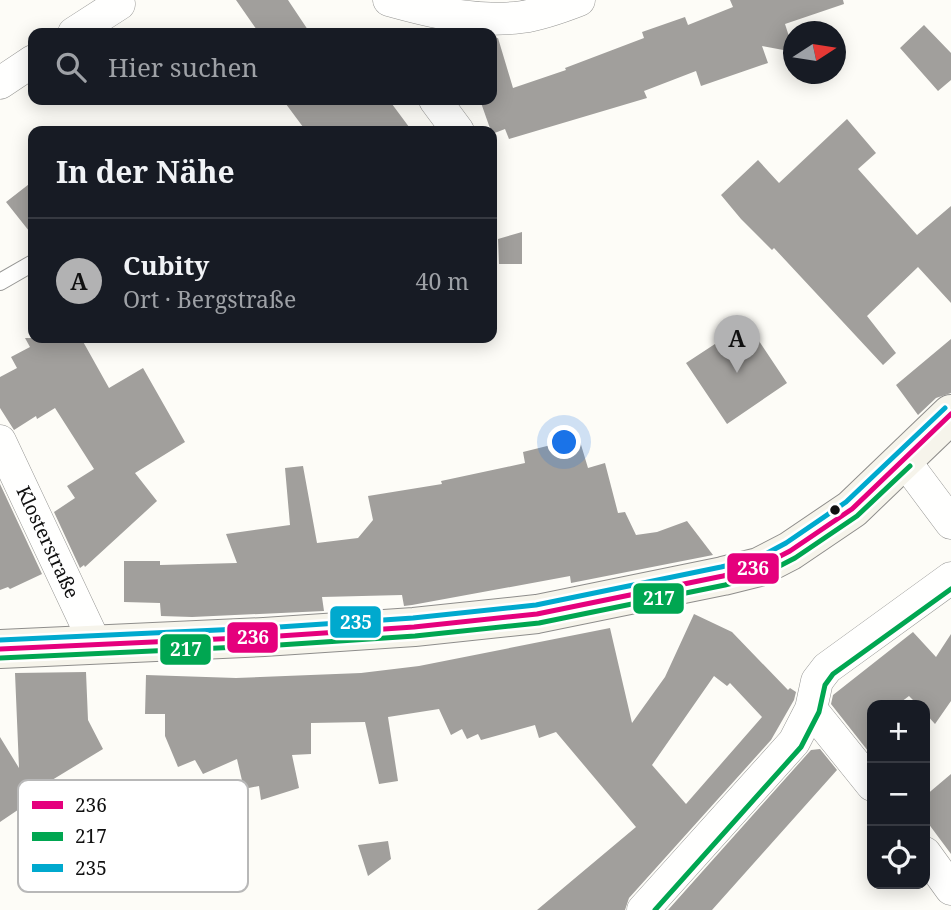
<!DOCTYPE html>
<html lang="de">
<head>
<meta charset="utf-8">
<style>
  :root { --surface:#171b24; --page:#242831; --text:#f1f3f6; --muted:#9ea1a6; --line:#363941; --accent:#b2b2b3 }
  body { margin:0; font-family:"Noto Serif",serif; background:var(--page); color:var(--text) }
  .controls { position:absolute; right:21px; bottom:21px; display:grid; overflow:hidden; border-radius:14px; box-shadow:0 4px 18px #0003 }
  .controls button { width:63px; height:63px; display:grid; place-items:center; padding:0; border:0; border-bottom:2px solid var(--line); background:var(--surface); color:var(--text); font:35px sans-serif }
  .compass { position:absolute; left:783px; top:21px; width:63px; height:63px; border-radius:50%; background:var(--surface); box-shadow:0 4px 18px #0003; rotate:78deg }
  .you { position:absolute; left:565px; top:443px; width:24px; height:24px; margin:-18px; border:5px solid #fff; border-radius:50%; background:#1a73e8; box-shadow:0 0 0 10px #1a73e833 }
  .badge { display:grid; place-items:center; width:46px; height:46px; border-radius:50%; background:var(--accent); color:#111; font-size:23px; font-weight:700 }
  .pin { position:absolute; translate:-50% -58px; filter:drop-shadow(0 2px 4px #0008) }
  .pin::after { content:''; position:absolute; top:37px; width:24px; height:21px; background:inherit; clip-path:polygon(0 0,100% 0,50% 100%) }
  .list { margin:0; padding:0; list-style:none }
  h2 { display:flex; justify-content:space-between; align-items:center; height:91px; margin:0; padding:0 28px; font-size:30px }
  h2 small { font-size:23px; font-weight:400; color:var(--muted) }
  .list li { display:grid; grid-template-columns:46px 1fr auto; gap:21px; align-items:center; box-sizing:border-box; height:126px; padding:0 28px; border-top:2px solid var(--line) }
  .list b { display:block; font-size:26px; white-space:nowrap }
  .list p { margin:0; font-size:23px; white-space:nowrap; color:var(--muted) }
  .list em { font-size:23px; font-style:normal; color:var(--muted) }
  .icon { flex:none; width:38px; height:38px; fill:none; stroke:currentColor; stroke-width:2; stroke-linecap:round; stroke-linejoin:round }
  .map { position:relative; flex:none; width:951px; height:910px; overflow:hidden }
  .search { position:absolute; background:var(--surface); box-shadow:0 4px 18px #0003; left:28px; top:28px; width:469px; height:77px; display:flex; align-items:center; gap:18px; box-sizing:border-box; padding:0 24px; border-radius:14px; color:var(--muted); font-size:26px }
  .panel { position:absolute; background:var(--surface); box-shadow:0 4px 18px #0003; left:28px; top:126px; width:469px; height:217px; border-radius:14px }
  .map>svg:first-child { display:block }
</style>
</head>
<body>
<div class="map">
<svg width="951" height="910" viewBox="0 0 951 910">
  <rect width="100%" height="100%" fill="#fdfcf7"/>
  <path fill="#a19f9c" fill-rule="evenodd" d="M236 0H288L310 33H259Z
    M730 0H843L844 4 785 24 794 52 762 46 768 63 701 86 696 71 644 91 647 98 509 139 505 129 492 134 480 100H492V39L498 38 513 88 566 70 565 68 644 38 642 32 685 17 688 25 733 7Z
    M924 25 951 53V80L938 91 900 48Z
    M283 100H389L412 131H306Z
    M847 119 876 153 858 169 917 235 951 206V303L918 267 867 316 896 353 883 365 774 248 772 250 741 219 721 195 758 160 779 183Z
    M33 181V236L6 202Z
    M522 232V264H499L498 239Z
    M747 323 787 383 727 424 686 363Z
    M25 338H81L109 388 143 368 185 442 135 473 157 501 85 567 84 565 80 568 54 512 75 498 67 486 94 469 55 408 37 419 36 416 14 430 0 408V377L17 368 11 357 30 347Z
    M951 339V393L936 398 918 415 896 385Z
    M579 438 588 468 605 463 618 513 625 512 636 535 657 532 687 521 713 555 571 583 570 576 412 605 404 606 402 595 322 597 324 611 192 617 161 616 160 603 124 602V561H160V565L237 563 226 534 290 525 285 468 303 466 317 543 358 538 373 520 368 496 442 484 441 481 525 463 523 452Z
    M0 484 42 574 10 589 8 587 0 590Z
    M694 614 732 632 788 690 790 688 796 692 794 700 771 740 629 898 625 910H537L636 827 556 732 539 738 535 725 481 740 478 734 467 739 462 729 451 735 439 709 388 717 398 781 379 784 365 722 311 723V754L292 755 299 788 261 800 259 786 244 789 237 759 203 774 195 760 178 767 165 736V714H145L146 675 236 678 361 673 419 666 610 628 632 723 665 677ZM714 676 727 686 730 683 762 717 686 804 652 765Z
    M913 632 936 657 951 634V701L935 724 925 713V705H918L909 696 897 705H872V756L831 704 833 695Z
    M86 672 88 720 103 749 34 791 37 797 0 822V737L19 768 15 673Z
    M820 749 837 770 712 910H668L811 750Z
    M951 774V854L925 819V796Z
    M388 841 391 859 368 876 358 845Z"/>
  <g fill="none" stroke-linecap="round" stroke-linejoin="round">
    <defs>
      <path id="lane" d="M0 282 33 263"/>
      <path id="street" d="M389 0C432 12 477 23 522 17 542 14 561 7 579 0
        M74 33 119 4
        M0 83 33 61
        M435 100 458 131
        M0 441 95 643
        M904 460 951 523
        M811 709 872 785
        M925 853 951 889
        M643 910 794 742 811 709 817 681 827 668 951 578"/>
      <path id="secondary" d="M0 649 264 637 414 627 537 614 723 576 759 567 790 551 852 509 951 414"/>
    </defs>
    <use href="#lane" stroke="#979795" stroke-width="18"/>
    <use href="#street" stroke="#979795" stroke-width="33"/>
    <use href="#secondary" stroke="#8e8d8b" stroke-width="40"/>
    <use href="#lane" stroke="#fffffe" stroke-width="16"/>
    <use href="#street" stroke="#fffffe" stroke-width="32"/>
    <use href="#secondary" stroke="#f6f4eb" stroke-width="38"/>
    <defs>
      <path id="bus-1" d="M0 649 264 637 414 627 537 614 723 576 759 567 790 551 852 509 951 414"/>
      <path id="bus-2" d="M0 658 264 646 415 636 539 623 725 585 762 575 795 558 857 516 910 466
        M655 910 801 747 819 712 825 685 833 674 951 589"/>
      <path id="bus-3" d="M0 640 264 628 413 618 536 605 721 567 756 559 786 543 846 502 945 408"/>
    </defs>
    <use href="#bus-1" stroke="#fff" stroke-width="10"/>
    <use href="#bus-2" stroke="#fff" stroke-width="10"/>
    <use href="#bus-3" stroke="#fff" stroke-width="10"/>
    <use href="#bus-1" stroke="#e5007d" stroke-width="5"/>
    <use href="#bus-2" stroke="#00a651" stroke-width="5"/>
    <use href="#bus-3" stroke="#00a9ce" stroke-width="5"/>
  </g>
  <circle fill="#111" stroke="#fff" stroke-width="2.5" cx="835" cy="510" r="6"/>
  <g text-anchor="middle" dominant-baseline="central" stroke-width="7" stroke-linejoin="round" paint-order="stroke">
    <g font-size="19" fill="#111" stroke="#fff">
      <text transform="translate(48 542) rotate(65)">Klosterstraße</text>
    </g>
  </g>
  <rect x="18" y="780" width="230" height="112" rx="10" fill="#fff" stroke="#b8b8b8" stroke-width="2"/>
  <rect x="32" y="801" width="31" height="8" fill="#e5007d"/>
  <rect x="32" y="832" width="31" height="9" fill="#00a651"/>
  <rect x="32" y="864" width="31" height="8" fill="#00a9ce"/>
  <g font-size="19" fill="#111">
    <text x="75" y="812">236</text>
    <text x="75" y="843">217</text>
    <text x="75" y="875">235</text>
  </g>
  <g stroke="#fff" stroke-width="2.5">
    <rect x="726" y="552" width="54" height="33" rx="7" fill="#e5007d"/>
    <rect x="632" y="582" width="53" height="33" rx="7" fill="#00a651"/>
    <rect x="329" y="605" width="53" height="34" rx="7" fill="#00a9ce"/>
    <rect x="226" y="621" width="53" height="33" rx="7" fill="#e5007d"/>
    <rect x="159" y="633" width="53" height="33" rx="7" fill="#00a651"/>
  </g>
  <g font-size="19" text-anchor="middle" font-weight="bold" fill="#fff">
    <text x="753" y="575">236</text>
    <text x="659" y="605">217</text>
    <text x="356" y="629">235</text>
    <text x="253" y="644">236</text>
    <text x="186" y="656">217</text>
  </g>
</svg>
<div class="controls">
<button>+</button>
<button>−</button>
<button><svg class="icon" aria-label="locate" viewBox="0 0 24 24"><circle cx="12" cy="12" r="6"/><path d="M12 2v4M12 18v4M2 12h4M18 12h4"/></svg></button>
</div>
<svg class="compass" viewBox="-18 -18 36 36"><path d="M0-13l5 13h-10z" fill="#e53935"/><path d="M0 13l5-13h-10z" fill="#9ea1a6"/></svg>
<div class="you"></div>
<div class="pin badge" style="left:737px;top:373px">A</div>
<div class="search"><svg class="icon" aria-label="search" viewBox="0 0 24 24"><circle cx="10" cy="10" r="6"/><path d="M15 15l6 6"/></svg>Hier suchen</div>
<section class="panel">
<h2>In der Nähe<small></small></h2>
<ul class="list">
<li><span class="badge">A</span><div><b>Cubity</b><p>Ort · Bergstraße</p></div><em>40 m</em></li>
</ul>
</section>
</div>
</body>
</html>
